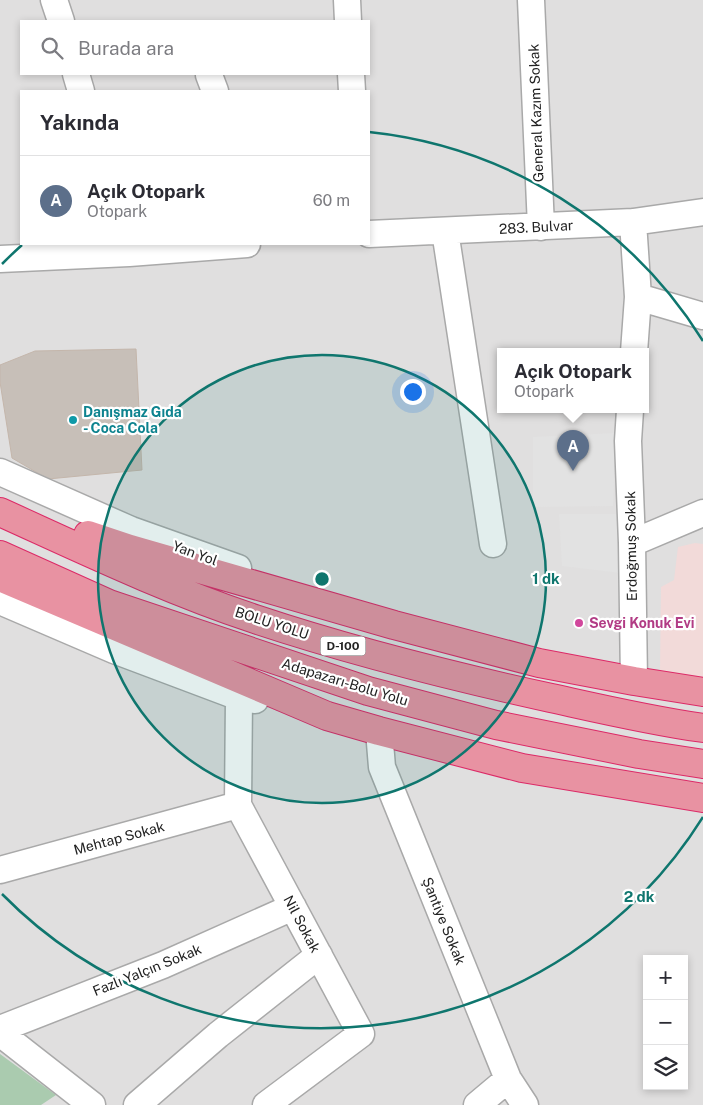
<!DOCTYPE html>
<html lang="tr">
<head>
<meta charset="utf-8">
<style>
  :root { --surface:#fff; --page:#f7f7f7; --text:#2b2b33; --muted:#7c7c81; --line:#e1e1e2; --accent:#d40000 }
  body { margin:0; font-family:"Public Sans",sans-serif; background:var(--page); color:var(--text) }
  .controls { position:absolute; right:15px; bottom:15px; display:grid; overflow:hidden; border-radius:0px; box-shadow:0 2px 8px #0003 }
  .controls button { width:45px; height:45px; display:grid; place-items:center; padding:0; border:0; border-bottom:1px solid var(--line); background:var(--surface); color:var(--text); font:25px sans-serif }
  .you { position:absolute; left:412px; top:391px; width:18px; height:18px; margin:-12px; border:4px solid #fff; border-radius:50%; background:#1a73e8; box-shadow:0 0 0 8px #1a73e833 }
  .badge { display:grid; place-items:center; width:32px; height:32px; border-radius:50%; background:var(--accent); color:#fff; font-size:16px; font-weight:700 }
  .pin { position:absolute; translate:-50% -41px; filter:drop-shadow(0 1px 2px #0008) }
  .pin::after { content:''; position:absolute; top:26px; width:18px; height:15px; background:inherit; clip-path:polygon(0 0,100% 0,50% 100%) }
  .popup { position:absolute; left:497px; top:348px; width:152px; height:65px; box-sizing:border-box; display:grid; place-content:center; border-radius:0px; background:var(--surface); filter:drop-shadow(0 1px 4px #0005); font-size:16px; white-space:nowrap; color:var(--muted) }
  .popup b { font-size:19px; color:var(--text) }
  .popup::after { content:''; position:absolute; left:50%; top:100%; margin-left:-10px; border:10px solid transparent; border-top-color:var(--surface) }
  .list { margin:0; padding:0; list-style:none }
  h2 { display:flex; justify-content:space-between; align-items:center; height:65px; margin:0; padding:0 20px; font-size:21px }
  h2 small { font-size:16px; font-weight:400; color:var(--muted) }
  .list li { display:grid; grid-template-columns:32px 1fr auto; gap:15px; align-items:center; box-sizing:border-box; height:90px; padding:0 20px; border-top:1px solid var(--line) }
  .list b { display:block; font-size:19px; white-space:nowrap }
  .list p { margin:0; font-size:16px; white-space:nowrap; color:var(--muted) }
  .list em { font-size:16px; font-style:normal; color:var(--muted) }
  .icon { flex:none; width:28px; height:28px; fill:none; stroke:currentColor; stroke-width:2; stroke-linecap:round; stroke-linejoin:round }
  .map { position:relative; flex:none; width:703px; height:1105px; overflow:hidden }
  .search { position:absolute; background:var(--surface); box-shadow:0 2px 8px #0003; left:20px; top:20px; width:350px; height:55px; display:flex; align-items:center; gap:12px; box-sizing:border-box; padding:0 18px; border-radius:0px; color:var(--muted); font-size:19px }
  .panel { position:absolute; background:var(--surface); box-shadow:0 2px 8px #0003; left:20px; top:90px; width:350px; height:155px; border-radius:0px }
  .map>svg:first-child { display:block }
</style>
</head>
<body>
<div class="map">
<svg width="703" height="1105" viewBox="0 0 703 1105">
  <rect width="100%" height="100%" fill="#f2efe9"/>
  <path fill="#e0dfdf" fill-rule="evenodd" d="M0 0H703V1105H0ZM21 21H369V74H21ZM21 91H369V244H21ZM500 352H646V410H500ZM647 959H684V1086H647Z"/>
  <path fill="#f2dad9" d="M695 543 703 544V680L660 674 661 587 674 580 678 547Z"/>
  <path fill="#aacbaf" d="M0 1054 56 1095 41 1105H0Z"/>
  <path fill="#e2e2e2" d="M616 433 613 506 533 507V437Z
    M559 514H617L621 573 562 566Z"/>
  <path fill="#c7bfb8" stroke="#c4b6ab" d="M136 349 142 470 48 479 12 458 0 382V365L35 351Z"/>
  <g fill="none" stroke-linecap="round" stroke-linejoin="round">
    <defs>
      <path id="minor" d="M54 0 61 21
        M347 0 348 21
        M531 0 541 227
        M76 74 81 91
        M351 74 352 91
        M209 75 215 91
        M633 222 638 297 634 352
        M445 231 493 544
        M369 234 633 222 703 212
        M0 259 129 253 247 244
        M638 297 703 316
        M630 410 628 441 632 543 634 681
        M0 472 131 530 238 568
        M632 543 703 513
        M0 601 114 650 239 697 255 700
        M239 697 238 805 361 1034 266 1105
        M379 731 382 767 508 1079 525 1105
        M0 870 238 805
        M0 1029 163 965 293 907
        M0 1033 92 1105
        M137 1105 218 1035 319 955
        M477 1105 508 1079"/>
      <path id="highway" d="M0 512C84 550 167 590 255 619 351 651 451 676 551 698 601 709 652 721 703 728
        M88 535 130 549 394 625 539 663 634 681 703 692
        M0 555 109 604 368 691 496 725 639 754 703 764
        M0 577 327 716 379 731 522 768 703 798"/>
    </defs>
    <use href="#minor" stroke="#a9a9a9" stroke-width="29"/>
    <use href="#highway" stroke="#dc2a67" stroke-width="30"/>
    <use href="#minor" stroke="#fff" stroke-width="26"/>
    <use href="#highway" stroke="#e892a2" stroke-width="28"/>
  </g>
  <circle cx="322" cy="579" r="224" fill="#0f766e" fill-opacity=".12"/>
  <g fill="none" stroke="#0f766e" stroke-width="2.5">
    <circle cx="322" cy="579" r="224"/>
    <path d="M703 817A449 449 0 0 1 2 894M2 264A449 449 0 0 1 22 245M369 132A449 449 0 0 1 703 341"/>
  </g>
  <circle fill="#0f9aa8" stroke="#fff" stroke-width="2" cx="73" cy="420" r="5"/>
  <circle fill="#d1479c" stroke="#fff" stroke-width="2" cx="579" cy="623" r="5"/>
  <g text-anchor="middle" dominant-baseline="central" stroke-width="4.5" stroke-linejoin="round" paint-order="stroke">
    <rect fill="#fff" stroke="#646464" stroke-width="1" x="320.5" y="636.5" width="45" height="19" rx="4"/>
    <g font-size="12" font-weight="bold" fill="#222">
      <text x="343" y="646">D-100</text>
    </g>
    <g font-size="14" fill="#222" stroke="#fff">
      <text transform="translate(536 113) rotate(-92)">General Kazım Sokak</text>
      <text transform="translate(536 227) rotate(-3)">283. Bulvar</text>
      <text transform="translate(631 546) rotate(-91)">Erdoğmuş Sokak</text>
      <text transform="translate(195 553) rotate(20)">Yan Yol</text>
      <text transform="translate(272 623) rotate(18)">BOLU YOLU</text>
      <text transform="translate(345 682) rotate(17)">Adapazarı-Bolu Yolu</text>
      <text transform="translate(119 838) rotate(-15)">Mehtap Sokak</text>
      <text transform="translate(444 921) rotate(68)">Şantiye Sokak</text>
      <text transform="translate(302 924) rotate(62)">Nil Sokak</text>
      <text transform="translate(147 970) rotate(-22)">Fazlı Yalçın Sokak</text>
    </g>
    <g font-size="14" font-weight="bold" fill="#0d838f" stroke="#fff" text-anchor="start">
      <text x="83" y="412">Danışmaz Gıda<tspan x="83" dy="16">- Coca Cola</tspan></text>
    </g>
    <g font-size="14" font-weight="bold" fill="#b23c85" stroke="#fff" text-anchor="start">
      <text x="589" y="623">Sevgi Konuk Evi</text>
    </g>
  </g>
  <circle cx="322" cy="579" r="8" fill="#0f766e" stroke="#fff" stroke-width="2.5"/>
  <g font-size="15" text-anchor="middle" font-weight="bold" fill="#0f766e" stroke="#fff" stroke-width="4.5" stroke-linejoin="round" paint-order="stroke">
    <text x="546" y="584">1 dk</text>
    <text x="639" y="902">2 dk</text>
  </g>
</svg>
<div class="controls">
<button>+</button>
<button>−</button>
<button><svg class="icon" aria-label="layers" viewBox="0 0 24 24"><path d="M12 4l9 5-9 5-9-5zM3 14l9 5 9-5"/></svg></button>
</div>
<div class="you"></div>
<div class="pin badge" style="left:573px;top:471px;background:#5c6f8a">A</div>
<div class="popup"><b>Açık Otopark</b>Otopark</div>
<div class="search"><svg class="icon" aria-label="search" viewBox="0 0 24 24"><circle cx="10" cy="10" r="6"/><path d="M15 15l6 6"/></svg>Burada ara</div>
<section class="panel">
<h2>Yakında<small></small></h2>
<ul class="list">
<li><span class="badge" style="background:#5c6f8a">A</span><div><b>Açık Otopark</b><p>Otopark</p></div><em>60 m</em></li>
</ul>
</section>
</div>
</body>
</html>
